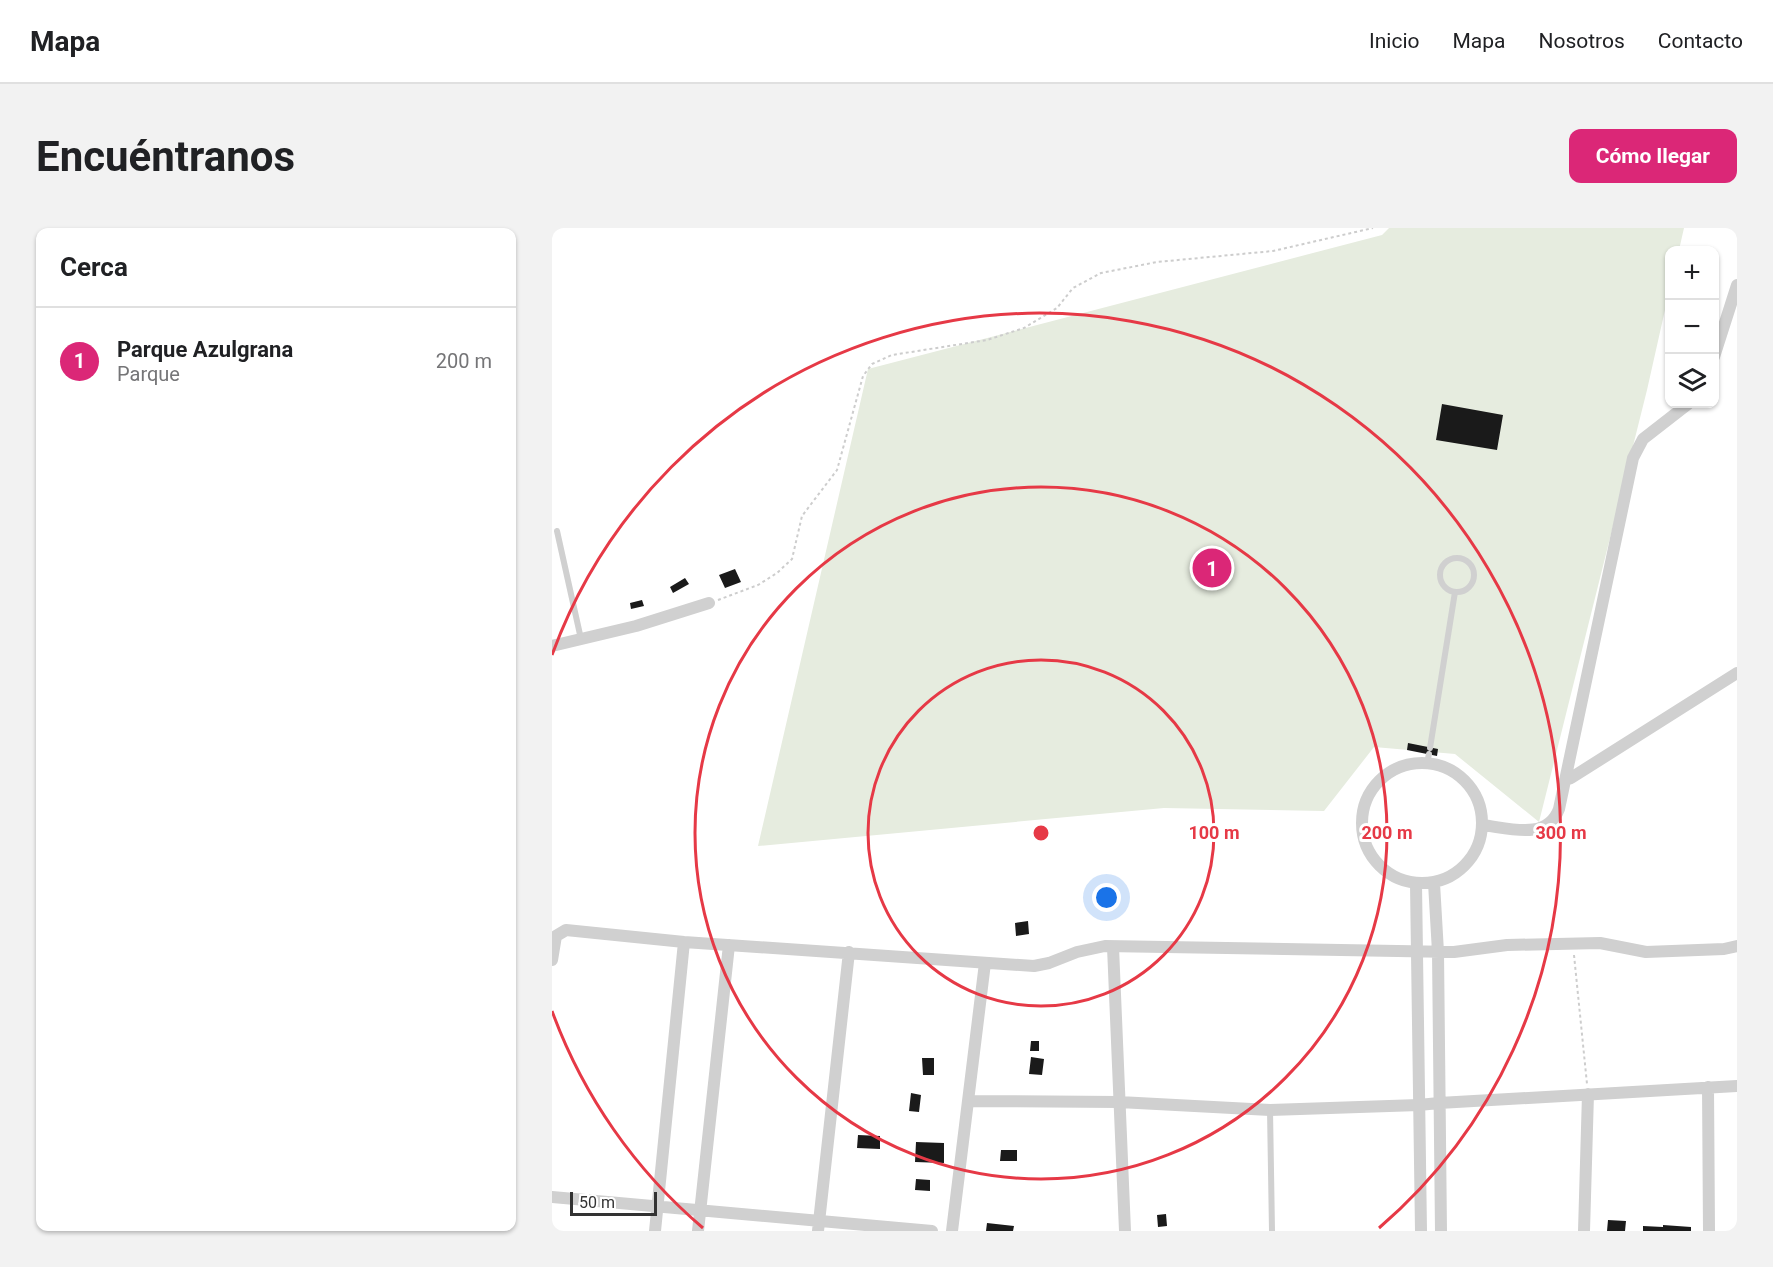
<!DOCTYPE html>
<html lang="es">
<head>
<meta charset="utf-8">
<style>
  :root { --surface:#fff; --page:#f2f2f2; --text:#202124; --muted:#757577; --line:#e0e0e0; --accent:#db2777 }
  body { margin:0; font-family:Roboto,sans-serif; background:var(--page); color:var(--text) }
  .controls { position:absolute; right:18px; top:18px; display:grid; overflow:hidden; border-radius:12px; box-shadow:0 2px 4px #0004 }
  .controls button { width:54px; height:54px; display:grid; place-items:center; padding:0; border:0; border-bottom:2px solid var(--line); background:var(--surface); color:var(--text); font:30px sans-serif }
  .scale { position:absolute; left:18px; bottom:15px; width:87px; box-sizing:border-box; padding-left:6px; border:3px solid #333; border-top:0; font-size:16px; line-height:21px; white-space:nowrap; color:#333; -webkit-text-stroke:4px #fff; paint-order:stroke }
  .you { position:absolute; left:555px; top:670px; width:21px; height:21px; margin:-15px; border:4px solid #fff; border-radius:50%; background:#1a73e8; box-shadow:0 0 0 9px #1a73e833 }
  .badge { display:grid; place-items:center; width:39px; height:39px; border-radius:50%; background:var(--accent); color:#fff; font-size:20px; font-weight:700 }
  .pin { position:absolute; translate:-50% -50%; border:3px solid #fff; box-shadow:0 2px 6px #0006 }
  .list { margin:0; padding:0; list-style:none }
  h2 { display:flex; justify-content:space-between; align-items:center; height:78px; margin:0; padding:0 24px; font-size:26px }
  h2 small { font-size:20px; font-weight:400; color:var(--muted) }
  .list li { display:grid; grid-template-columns:39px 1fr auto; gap:18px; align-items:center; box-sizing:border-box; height:108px; padding:0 24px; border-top:2px solid var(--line) }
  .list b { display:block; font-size:22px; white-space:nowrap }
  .list p { margin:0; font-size:20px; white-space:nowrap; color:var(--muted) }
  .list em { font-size:20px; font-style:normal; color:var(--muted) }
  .icon { flex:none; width:33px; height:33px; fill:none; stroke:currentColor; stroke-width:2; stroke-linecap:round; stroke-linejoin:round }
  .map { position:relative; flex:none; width:1185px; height:1003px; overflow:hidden; border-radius:12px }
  header { display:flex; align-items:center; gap:36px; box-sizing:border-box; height:84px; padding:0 30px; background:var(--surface); border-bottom:2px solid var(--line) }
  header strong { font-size:28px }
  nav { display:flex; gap:33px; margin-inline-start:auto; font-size:21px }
  .intro { display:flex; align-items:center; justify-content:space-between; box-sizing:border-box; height:144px; padding:0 36px }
  h1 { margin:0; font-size:42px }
  .button { padding:15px 27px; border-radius:12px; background:var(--accent); color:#fff; font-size:21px; font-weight:700 }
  main { display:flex; gap:36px; padding:0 36px }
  aside { flex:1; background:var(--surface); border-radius:12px; box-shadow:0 2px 4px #0004 }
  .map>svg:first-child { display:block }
</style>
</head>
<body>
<header>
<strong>Mapa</strong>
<nav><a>Inicio</a><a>Mapa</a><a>Nosotros</a><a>Contacto</a></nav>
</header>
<div class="intro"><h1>Encuéntranos</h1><a class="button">Cómo llegar</a></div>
<main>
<aside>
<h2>Cerca<small></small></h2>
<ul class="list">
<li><span class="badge">1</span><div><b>Parque Azulgrana</b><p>Parque</p></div><em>200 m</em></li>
</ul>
</aside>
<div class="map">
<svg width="1185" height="1003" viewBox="0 0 1185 1003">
  <rect width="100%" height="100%" fill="#fff"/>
  <path fill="#e6ecdf" d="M837 0H1132L1127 22H1118L1117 64 1095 162 987 594 903 526 822 519 772 583 612 580 206 618 316 141 830 7Z"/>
  <path fill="#1a1a1a" d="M890 176 951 187 945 222 884 212Z
    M183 341 189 354 173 360 167 347Z
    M133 350 137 356 121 365 118 359Z
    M90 372 92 378 79 381 78 375Z
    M856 515 886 521 885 528 855 522Z
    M476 693 477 706 464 708 463 695Z
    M479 813H487V823H478Z
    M479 829 492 831 490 847 477 846Z
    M370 830H382V847H371Z
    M359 865 369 867 367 884 357 883Z
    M306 907 328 908V921L305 920Z
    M364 914 392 915V935L363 934Z
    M449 922H465V933H448Z
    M364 951 378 952V963L363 962Z
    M614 986 615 998 606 999 605 987Z
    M1056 992 1074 993 1073 1003H1055Z
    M435 995 462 998 461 1003H434Z
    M1111 997 1139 999V1003H1091V998L1111 999Z"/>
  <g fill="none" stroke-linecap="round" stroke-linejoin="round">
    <path stroke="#cdcdcd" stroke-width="2" stroke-dasharray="3 3" stroke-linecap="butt" d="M166 372 206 357 225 345 240 331 250 288 285 242 311 148 320 136 340 127 435 112 472 100 505 80 521 60 549 45 605 34 721 23 821 0
      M1022 727 1035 856"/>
    <path stroke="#d0d0d0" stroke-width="6" d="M5 303 29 411
      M888 347a17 17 0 1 1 34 0a17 17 0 1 1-34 0Z
      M878 520 903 364
      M875 535 877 526
      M718 882 720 1003"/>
    <path stroke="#d0d0d0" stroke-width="12" d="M1162 129 1185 57
      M0 418 84 398 157 375
      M810 595a60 60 0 1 1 120 0a60 60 0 1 1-120 0Z
      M1013 552 1019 550 1185 445
      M930 597C957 600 995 613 1007 581L1081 230 1091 211 1136 176
      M882 655 886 724 889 1003
      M864 656 869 1003
      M561 719 573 1003
      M0 732 4 708 14 702 132 714 482 738 497 735 525 724 553 718 902 724 955 717 1048 715 1094 724 1172 721 1185 718
      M1156 859 1157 1003
      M416 873 567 874 718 882 867 877 887 875 1185 858
      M0 969 380 1003
      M103 1003 132 714
      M146 1003 177 717
      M266 1003 297 724
      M400 1003 433 735
      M1032 1003 1036 866"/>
  </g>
  <g fill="none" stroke="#e63946" stroke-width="3">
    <circle cx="489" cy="605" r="173"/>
    <circle cx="489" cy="605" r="346"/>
    <path d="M151 1000A520 520 0 0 1 0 783M0 427A520 520 0 1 1 827 1000"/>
  </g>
  <circle cx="489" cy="605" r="9" fill="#e63946" stroke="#fff" stroke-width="3"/>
  <g font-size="18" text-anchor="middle" font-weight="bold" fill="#e63946" stroke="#fff" stroke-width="6" stroke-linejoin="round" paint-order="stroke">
    <text x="662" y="611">100 m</text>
    <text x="835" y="611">200 m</text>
    <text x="1009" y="611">300 m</text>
  </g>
</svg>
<div class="controls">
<button>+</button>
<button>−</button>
<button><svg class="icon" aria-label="layers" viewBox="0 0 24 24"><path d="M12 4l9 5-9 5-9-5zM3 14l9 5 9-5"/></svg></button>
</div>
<div class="scale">50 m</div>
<div class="you"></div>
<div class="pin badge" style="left:660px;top:340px">1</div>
</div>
</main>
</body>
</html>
